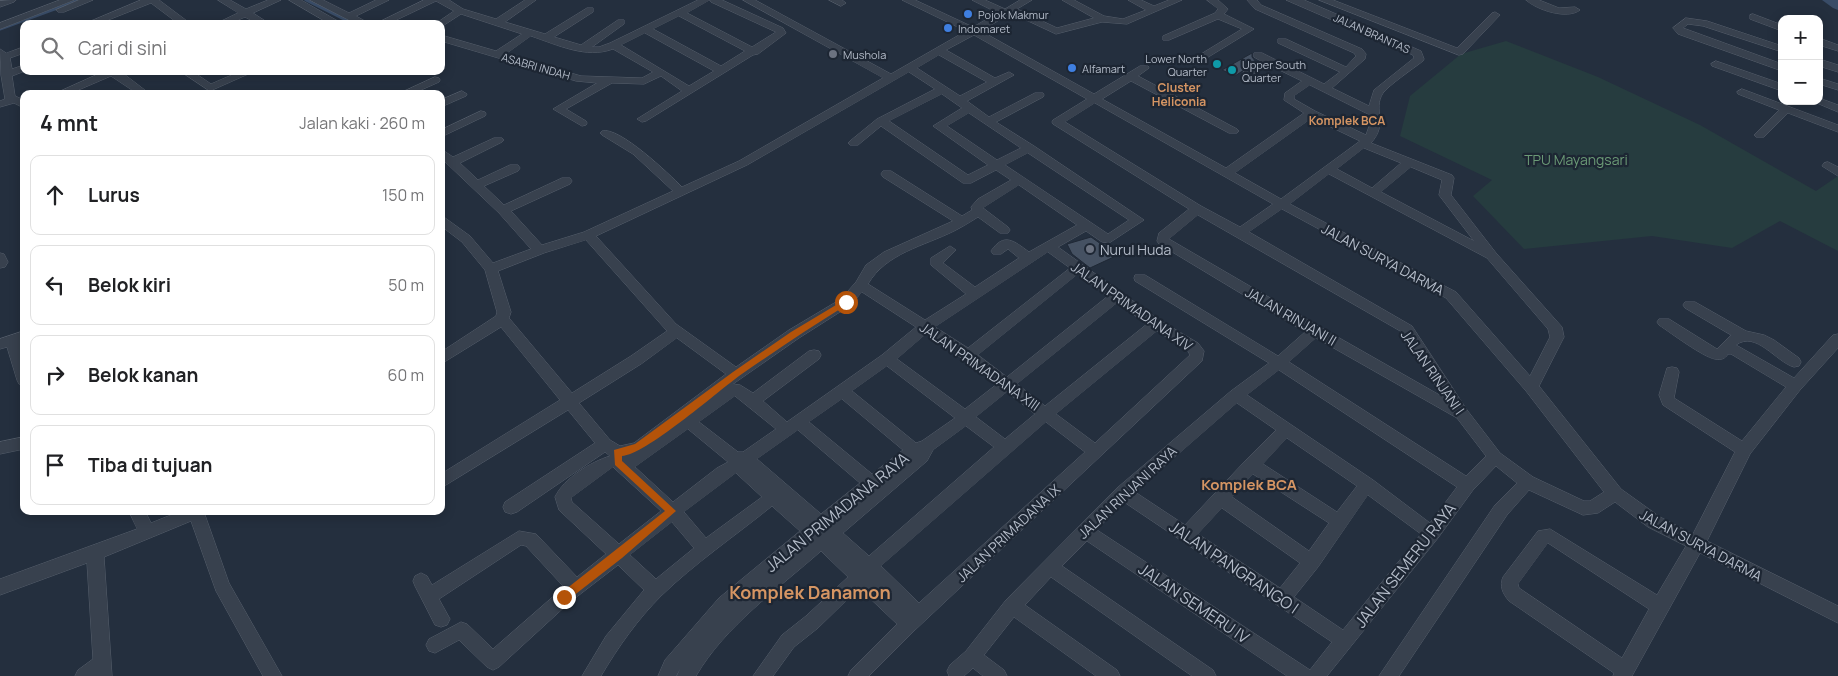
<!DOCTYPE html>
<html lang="id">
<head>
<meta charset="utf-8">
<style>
  :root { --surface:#fff; --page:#f6f6f6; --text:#202124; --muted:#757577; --line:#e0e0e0 }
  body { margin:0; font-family:Manrope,sans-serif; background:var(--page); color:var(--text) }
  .controls { position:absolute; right:15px; top:15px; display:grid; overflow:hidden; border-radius:10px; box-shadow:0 2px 12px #0003 }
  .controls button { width:45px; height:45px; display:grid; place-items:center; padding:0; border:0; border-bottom:1px solid var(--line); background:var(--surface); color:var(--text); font:25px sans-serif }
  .stop { position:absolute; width:15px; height:15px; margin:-11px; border:4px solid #b45309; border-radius:50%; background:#fff }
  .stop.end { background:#b45309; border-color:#fff; box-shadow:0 1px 5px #0008 }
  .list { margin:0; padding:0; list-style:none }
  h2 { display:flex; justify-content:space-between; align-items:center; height:65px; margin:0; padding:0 20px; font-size:21px }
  h2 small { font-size:16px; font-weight:400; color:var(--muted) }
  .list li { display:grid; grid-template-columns:32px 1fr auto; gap:15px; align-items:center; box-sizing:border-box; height:80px; margin:0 10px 10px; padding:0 10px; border:1px solid var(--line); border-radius:10px }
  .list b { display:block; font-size:19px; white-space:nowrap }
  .list em { font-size:16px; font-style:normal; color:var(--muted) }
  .icon { flex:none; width:28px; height:28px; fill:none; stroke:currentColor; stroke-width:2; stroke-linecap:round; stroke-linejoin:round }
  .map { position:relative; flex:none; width:1838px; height:676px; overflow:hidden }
  .search { position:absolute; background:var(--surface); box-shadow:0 2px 12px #0003; left:20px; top:20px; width:425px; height:55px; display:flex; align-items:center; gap:12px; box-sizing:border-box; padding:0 18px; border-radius:10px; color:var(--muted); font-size:19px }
  .panel { position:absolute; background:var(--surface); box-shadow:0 2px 12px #0003; left:20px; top:90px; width:425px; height:425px; border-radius:10px }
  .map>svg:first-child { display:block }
</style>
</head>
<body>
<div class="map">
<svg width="1838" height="676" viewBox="0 0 1838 676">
  <rect width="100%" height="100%" fill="#242f3e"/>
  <path fill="#263c3f" d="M1506 41 1598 77 1700 125 1816 191 1838 176V251L1780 221 1732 248 1652 236 1524 249 1473 196 1492 180 1400 136 1410 96 1461 54Z"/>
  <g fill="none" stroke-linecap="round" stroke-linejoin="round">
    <path stroke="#394c67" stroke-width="3" d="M306 0 354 24
      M0 29 79 0"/>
    <path fill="#394c67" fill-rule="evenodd" d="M1822 0H1838V10L1833 8Z"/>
  </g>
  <path fill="#455162" stroke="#1f2835" d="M1252 53V57L1256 62 1235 76 1222 70Z
    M1091 237 1101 244H1106L1118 255 1090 268 1072 254 1067 244Z"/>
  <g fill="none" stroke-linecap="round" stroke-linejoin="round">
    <defs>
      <path id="minor" d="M16 0 14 2 0 7V1Z
        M60 0H74L0 29V23Z
        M79 0H93L64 12H58L56 10Z
        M141 0H159L191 24H179L151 3 98 24H84Z
        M218 0H230L246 9 268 0H281L253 13 270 24H258L245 17 229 24H215L238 13Z
        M289 0H301L343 24H330Z
        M310 0H323L349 13 376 0H389L356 16 370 24H357Z
        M424 0H449L463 9 496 19 525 0H536L505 22 545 34 587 8H593V12L554 37 581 45 618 20H624V24L592 47H599L610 43 698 0H722L783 28 786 33 758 54 753 55 646 121 642 122 637 119 682 91 661 76 644 84 612 83 566 109 586 121 587 123 586 125 582 126 553 109 597 83 576 81 441 41V35L496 51 522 34 461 14 441 27V24H435L454 11 436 1 388 24H375ZM710 0 711 2 776 32 752 47 687 13ZM679 16 745 51 721 66 653 29ZM645 33 714 71 689 86 621 45ZM531 36C558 45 586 59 613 49L653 72 642 78 581 76 506 54Z
        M743 0H755L891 74 966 31 902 0H915L973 27 998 13 972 0H985L1005 9 1020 0H1032L1017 9 1057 28 1094 18 1062 0H1074L1104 16 1123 19 1146 10 1128 0H1141L1154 6 1169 0H1182L1127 24 1102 22 1056 34 1011 13 981 31 1094 94 1140 66H1148L1149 68 1138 76 1237 129 1239 131 1237 133H1229L1131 81 1102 99 1226 168 1304 113 1284 100 1285 93 1302 81 1269 65 1252 75H1244L1243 73 1244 71 1261 61 1254 57V53H1262L1324 84 1340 72 1278 43V39H1286L1346 67 1356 56 1354 53 1255 9 1247 0H1257L1261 5 1362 49 1366 54 1365 59 1332 88 1369 106 1374 90 1414 58 1413 55 1286 0H1304L1421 51 1424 59 1423 61C1414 68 1389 85 1383 93 1372 110 1389 123 1371 143L1452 175 1454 178 1451 195 1496 253 1562 327 1564 337 1539 386 1621 489 1660 517 1693 534 1735 452 1663 405 1659 395 1667 368 1672 367 1677 368 1679 372 1674 398 1742 441 1786 387 1731 354H1728C1725 359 1721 360 1715 359 1703 357 1671 333 1659 325L1657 322 1659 319H1669L1717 349 1731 335 1685 308 1683 305 1685 302H1695L1746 331 1764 335 1774 340 1799 358 1801 362 1799 366 1794 367C1776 362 1756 330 1736 345L1794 378 1833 335 1838 334V348L1800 390 1750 454 1707 541 1838 606V623L1700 553 1632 676H1613L1614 673 1509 601C1503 594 1499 586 1503 577L1538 531 1550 529 1657 595 1686 546 1648 527 1615 502 1598 513 1583 515 1529 490 1507 515 1399 676H1379L1495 505 1517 483 1496 466 1473 490 1438 538 1327 676H1287L1087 541 1062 566 1213 670 1216 676H1192L1051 577 1025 605 1117 670 1120 676H1096L1014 617 984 655 1004 670 1007 676H983L973 668 964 676H949L947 671 950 665 966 651 1006 600 1117 488 1231 391 1269 363 1135 281 1134 278 1135 275H1145L1278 356 1305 332 1159 244 1157 241 1159 233 1189 209 1053 124 1052 122 1053 120 1087 99 974 35 946 50 995 78 1009 72 1014 75 967 101 989 117 1035 93H1043L1044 95 1043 97 996 122 1034 146 1144 220 1109 243 1102 242 1086 231 1058 247 1161 321 1198 343 1204 351 1202 361 915 630 869 676H848L851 670 897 624 859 588 818 628 794 647 773 676H753L782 635 806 616 848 577 821 551C778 589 725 626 696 676H677L680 669 676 676H658L665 660 719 598 800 531 772 506C735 536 695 563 661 596 638 619 618 647 601 676H582L606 636 644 590 618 565 570 602 499 667 493 670 487 667 459 640 435 653 429 651 426 645 429 639 461 622 467 624 493 649 564 587 526 546 521 545 439 599 450 619 447 625 441 627 435 625 415 586 413 581 415 576 421 573 427 576 432 585 519 531 536 534 577 577 606 554 559 510 555 497C564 478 591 462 610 456L605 452 517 512 511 514 505 512 503 507 505 502 595 443 568 410 441 488V474L560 400 501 327 441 364V352L496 316 497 312 485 270 462 242 441 226V215L470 236 493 263 531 249 499 213 441 158V149L453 157 494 138H502L504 140 502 142 460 163 478 180 510 165H518L520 168 518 171 484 186 504 205 562 178H570L572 181 570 184 511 211 542 245 584 232 673 191 633 154 602 135 600 133 602 131C619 126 669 174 682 187L739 161 883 78ZM939 55 987 82 960 96 917 68ZM909 72 935 89 877 119 850 141 848 143 850 145H858L881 126 963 183H971L996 170 1011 180 978 199 971 207 972 210 962 216 891 171H883L881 174 883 177 953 221 884 252 866 265 856 282 841 299 789 330 736 367 676 324 596 236 747 165ZM1310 85 1368 114 1371 121 1366 135 1315 111 1294 99V96ZM942 94 962 108 933 126 988 165 968 175 889 121ZM1095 103 1273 204 1240 227 1201 206 1065 122ZM969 113 1021 148 997 160 947 126ZM1312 118 1360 141 1281 199 1235 173ZM1364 148 1401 163 1372 188 1337 169ZM1028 153 1129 220 1108 234 1005 165ZM1411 167 1442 180 1439 195 1474 241 1381 192ZM1329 174 1487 258 1548 329 1550 337 1530 376 1456 292 1290 204ZM1019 185 1077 225 1029 252C1014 241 1004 232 991 251L993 254H1001L1008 249 1019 258 975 287 943 263 956 250 950 246 931 258V265L966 294 925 320 868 284C886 253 924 246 954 231 962 227 970 222 978 217L1000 233H1008L1010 230 1008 227 983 208ZM1282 209 1446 298 1526 391 1604 492 1590 501H1584L1533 477 1500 453 1467 410 1412 326 1249 232ZM1198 215 1402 332 1443 397 1320 327 1169 239ZM586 240 667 331 631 356 572 393 509 318 511 312 498 271 544 253ZM1048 252 1070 268 968 348 935 327ZM1078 274 1108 296 1007 377 978 355ZM862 292 916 327 882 355 787 422 763 401 819 359 821 355 819 351 814 350 809 351 753 393 740 385 733 384 799 338 851 305ZM1117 303 1147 324 1045 406 1017 384ZM1157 331 1188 351 1190 355 1095 443 1056 414ZM926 334 963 359 997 384 965 409 897 359ZM677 338 726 374 634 443 620 446 610 440 579 403 641 364ZM1316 338 1457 418 1486 456 1466 476 1289 362ZM887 366 955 418 922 441 916 443 852 391ZM1279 370 1457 487 1430 523 1373 480 1247 395ZM1007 392 1035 414 1005 439 976 417ZM735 396 776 429 743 452H738L699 422ZM842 399 903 450 872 474 809 422ZM1237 403 1276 430 1246 460 1185 525 1135 492ZM1046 422 1085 452 919 603 881 566ZM966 426 994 447 869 556 843 533 927 461 933 450ZM688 429 728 462 717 468 673 502 635 467ZM798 430 860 483 821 514 757 459ZM1287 438 1357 486 1337 512 1263 464ZM613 467 661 511 619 544 572 502 571 498ZM736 473 762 497 706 538 684 512ZM1253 474 1329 523 1309 551 1232 497ZM1368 495 1421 534 1343 630 1294 597 1318 567ZM1124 502 1332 642 1310 670 1097 530ZM1222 508 1300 563 1280 588 1198 534ZM672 522 694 548 656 579 630 555ZM1548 543 1649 609 1622 658 1519 588 1518 584Z
        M829 0H842L846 3 841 6Z
        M1207 0H1218L1228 9 1224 14 1254 29 1205 59 1201 58V54L1242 29 1218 19 1169 40H1163V36L1215 13 1218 9Z
        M1319 0H1333L1457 48 1492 13 1495 12 1500 15 1463 54 1459 55Z
        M1526 0H1539L1559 8 1575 7 1580 10C1567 20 1537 10 1526 0Z
        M1753 14 1782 25V31L1750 19V15Z
        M1686 18 1707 21 1782 46V52L1703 26 1688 24 1683 28 1782 64V71L1678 34 1673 28Z
        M1819 38 1838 45V51L1819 45Z
        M24 47V53L10 58 12 69 24 65 25 71 12 76 15 96 24 100V108L14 103 0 107V101L5 99 1 75 0 49 6 53Z
        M1819 59 1838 65V72L1819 66Z
        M1716 61 1782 84V91L1712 66 1711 64Z
        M105 71H120L150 94H138L111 76 69 94H54Z
        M180 71H192L211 84 241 71H255L210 91Z
        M435 77 439 78 440 80 439 82 412 94H398Z
        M1819 78 1838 84V90L1819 84Z
        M1742 89 1838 125V132L1788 113 1764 137H1756L1754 135 1779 110 1738 94 1737 92Z
        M462 91 467 94 466 96 441 107V100Z
        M1819 98 1838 105V112L1812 101H1819Z
        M481 111 485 112 486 114 485 116 441 137V130Z
        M1828 162 1838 167V176L1822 166 1824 163Z
        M0 253 4 254 8 262 5 267 0 268Z
        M24 331V341L20 343 24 356V385L19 384 17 380 7 347 0 349V339Z
        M24 437V449L0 454V442Z
        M129 511H145L151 523 181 511H207L205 515 229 583 282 676H263L216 591 191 521 104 557 112 676H75L78 670 93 659 87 563 0 595V579L137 529Z"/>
    </defs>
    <use href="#minor" stroke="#565f6c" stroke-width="1"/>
    <use href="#minor" fill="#38414e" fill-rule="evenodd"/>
  </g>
  <path fill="#b45309" d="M846 299 848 300V304C811 327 775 351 739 376 716 393 645 455 622 456V461L676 511 622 558 568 600H561V593L665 511 615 465 614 450 635 444 733 372 791 332Z"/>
  <g fill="#3f7fe0" stroke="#1d2633" stroke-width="2">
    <circle cx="968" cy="14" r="5"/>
    <circle cx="948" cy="28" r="5"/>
    <circle cx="1072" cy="68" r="5"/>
  </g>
  <g fill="#6b7280" stroke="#1d2633" stroke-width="2">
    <circle cx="833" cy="54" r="5"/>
    <circle cx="1090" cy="249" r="5"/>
  </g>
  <g fill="#0f9aa8" stroke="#1d2633" stroke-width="2">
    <circle cx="1217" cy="64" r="5"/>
    <circle cx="1232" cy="70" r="5"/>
  </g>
  <g text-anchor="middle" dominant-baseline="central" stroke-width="4.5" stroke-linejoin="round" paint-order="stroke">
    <g font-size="11" fill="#b4bcc9" stroke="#1d2633" text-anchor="start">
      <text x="978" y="14">Pojok Makmur</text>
      <text x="958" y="28">Indomaret</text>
      <text x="843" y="54">Mushola</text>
      <text x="1207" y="58" text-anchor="end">Lower North<tspan x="1207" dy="13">Quarter</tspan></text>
      <text x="1242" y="64">Upper South<tspan x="1242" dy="13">Quarter</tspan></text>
      <text x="1082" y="68">Alfamart</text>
    </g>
    <g font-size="11" fill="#b4bcc9" stroke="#1d2633">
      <text transform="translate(1372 33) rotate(24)">JALAN BRANTAS</text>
      <text transform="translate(536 66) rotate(16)">ASABRI INDAH</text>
    </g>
    <g font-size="12" font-weight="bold" fill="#d59563" stroke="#1d2633">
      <text x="1179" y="87">Cluster<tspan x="1179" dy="14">Heliconia</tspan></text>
      <text x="1347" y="120">Komplek BCA</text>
    </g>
    <g font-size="14" fill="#6b9a76" stroke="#1d2633">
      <text x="1576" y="159">TPU Mayangsari</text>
    </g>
    <g font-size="14" fill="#b4bcc9" stroke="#1d2633" text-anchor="start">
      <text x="1100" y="249">Nurul Huda</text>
    </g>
    <g font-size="14" fill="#b4bcc9" stroke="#1d2633">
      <text transform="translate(1383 259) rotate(28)">JALAN SURYA DARMA</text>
      <text transform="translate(1132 306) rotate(35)">JALAN PRIMADANA XIV</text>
      <text transform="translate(1291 316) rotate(30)">JALAN RINJANI II</text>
      <text transform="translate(980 366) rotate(35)">JALAN PRIMADANA XIII</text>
      <text transform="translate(1433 372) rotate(55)">JALAN RINJANI I</text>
      <text transform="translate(1127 492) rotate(-43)">JALAN RINJANI RAYA</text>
      <text transform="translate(1008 533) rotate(-43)">JALAN PRIMADANA IX</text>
      <text transform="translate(1701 545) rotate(28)">JALAN SURYA DARMA</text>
    </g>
    <g font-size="15" font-weight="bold" fill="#d59563" stroke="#1d2633">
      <text x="1249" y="484">Komplek BCA</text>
    </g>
    <g font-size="16" fill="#b4bcc9" stroke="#1d2633">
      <text transform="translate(837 512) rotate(-39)">JALAN PRIMADANA RAYA</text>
      <text transform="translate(1405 565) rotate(-52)">JALAN SEMERU RAYA</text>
      <text transform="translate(1234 567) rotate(34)">JALAN PANGRANGO I</text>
      <text transform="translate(1194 603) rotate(34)">JALAN SEMERU IV</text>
    </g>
    <g font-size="18" font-weight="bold" fill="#d59563" stroke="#1d2633">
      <text x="810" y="592">Komplek Danamon</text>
    </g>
  </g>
</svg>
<div class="controls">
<button>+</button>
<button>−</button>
</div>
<div class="stop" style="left:846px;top:302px"></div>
<div class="stop end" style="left:564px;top:597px"></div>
<div class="search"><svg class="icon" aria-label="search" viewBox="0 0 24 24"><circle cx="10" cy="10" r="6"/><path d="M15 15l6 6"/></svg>Cari di sini</div>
<section class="panel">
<h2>4 mnt<small>Jalan kaki · 260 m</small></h2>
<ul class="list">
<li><svg class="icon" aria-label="ahead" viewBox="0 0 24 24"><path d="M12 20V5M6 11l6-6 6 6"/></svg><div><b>Lurus</b></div><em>150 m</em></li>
<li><svg class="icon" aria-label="left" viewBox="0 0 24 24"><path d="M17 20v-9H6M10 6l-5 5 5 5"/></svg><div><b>Belok kiri</b></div><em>50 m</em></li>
<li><svg class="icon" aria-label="right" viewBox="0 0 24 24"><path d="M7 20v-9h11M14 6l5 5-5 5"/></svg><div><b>Belok kanan</b></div><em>60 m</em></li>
<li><svg class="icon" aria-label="arrive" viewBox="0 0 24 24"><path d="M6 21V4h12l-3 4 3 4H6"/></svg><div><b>Tiba di tujuan</b></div></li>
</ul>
</section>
</div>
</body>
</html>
